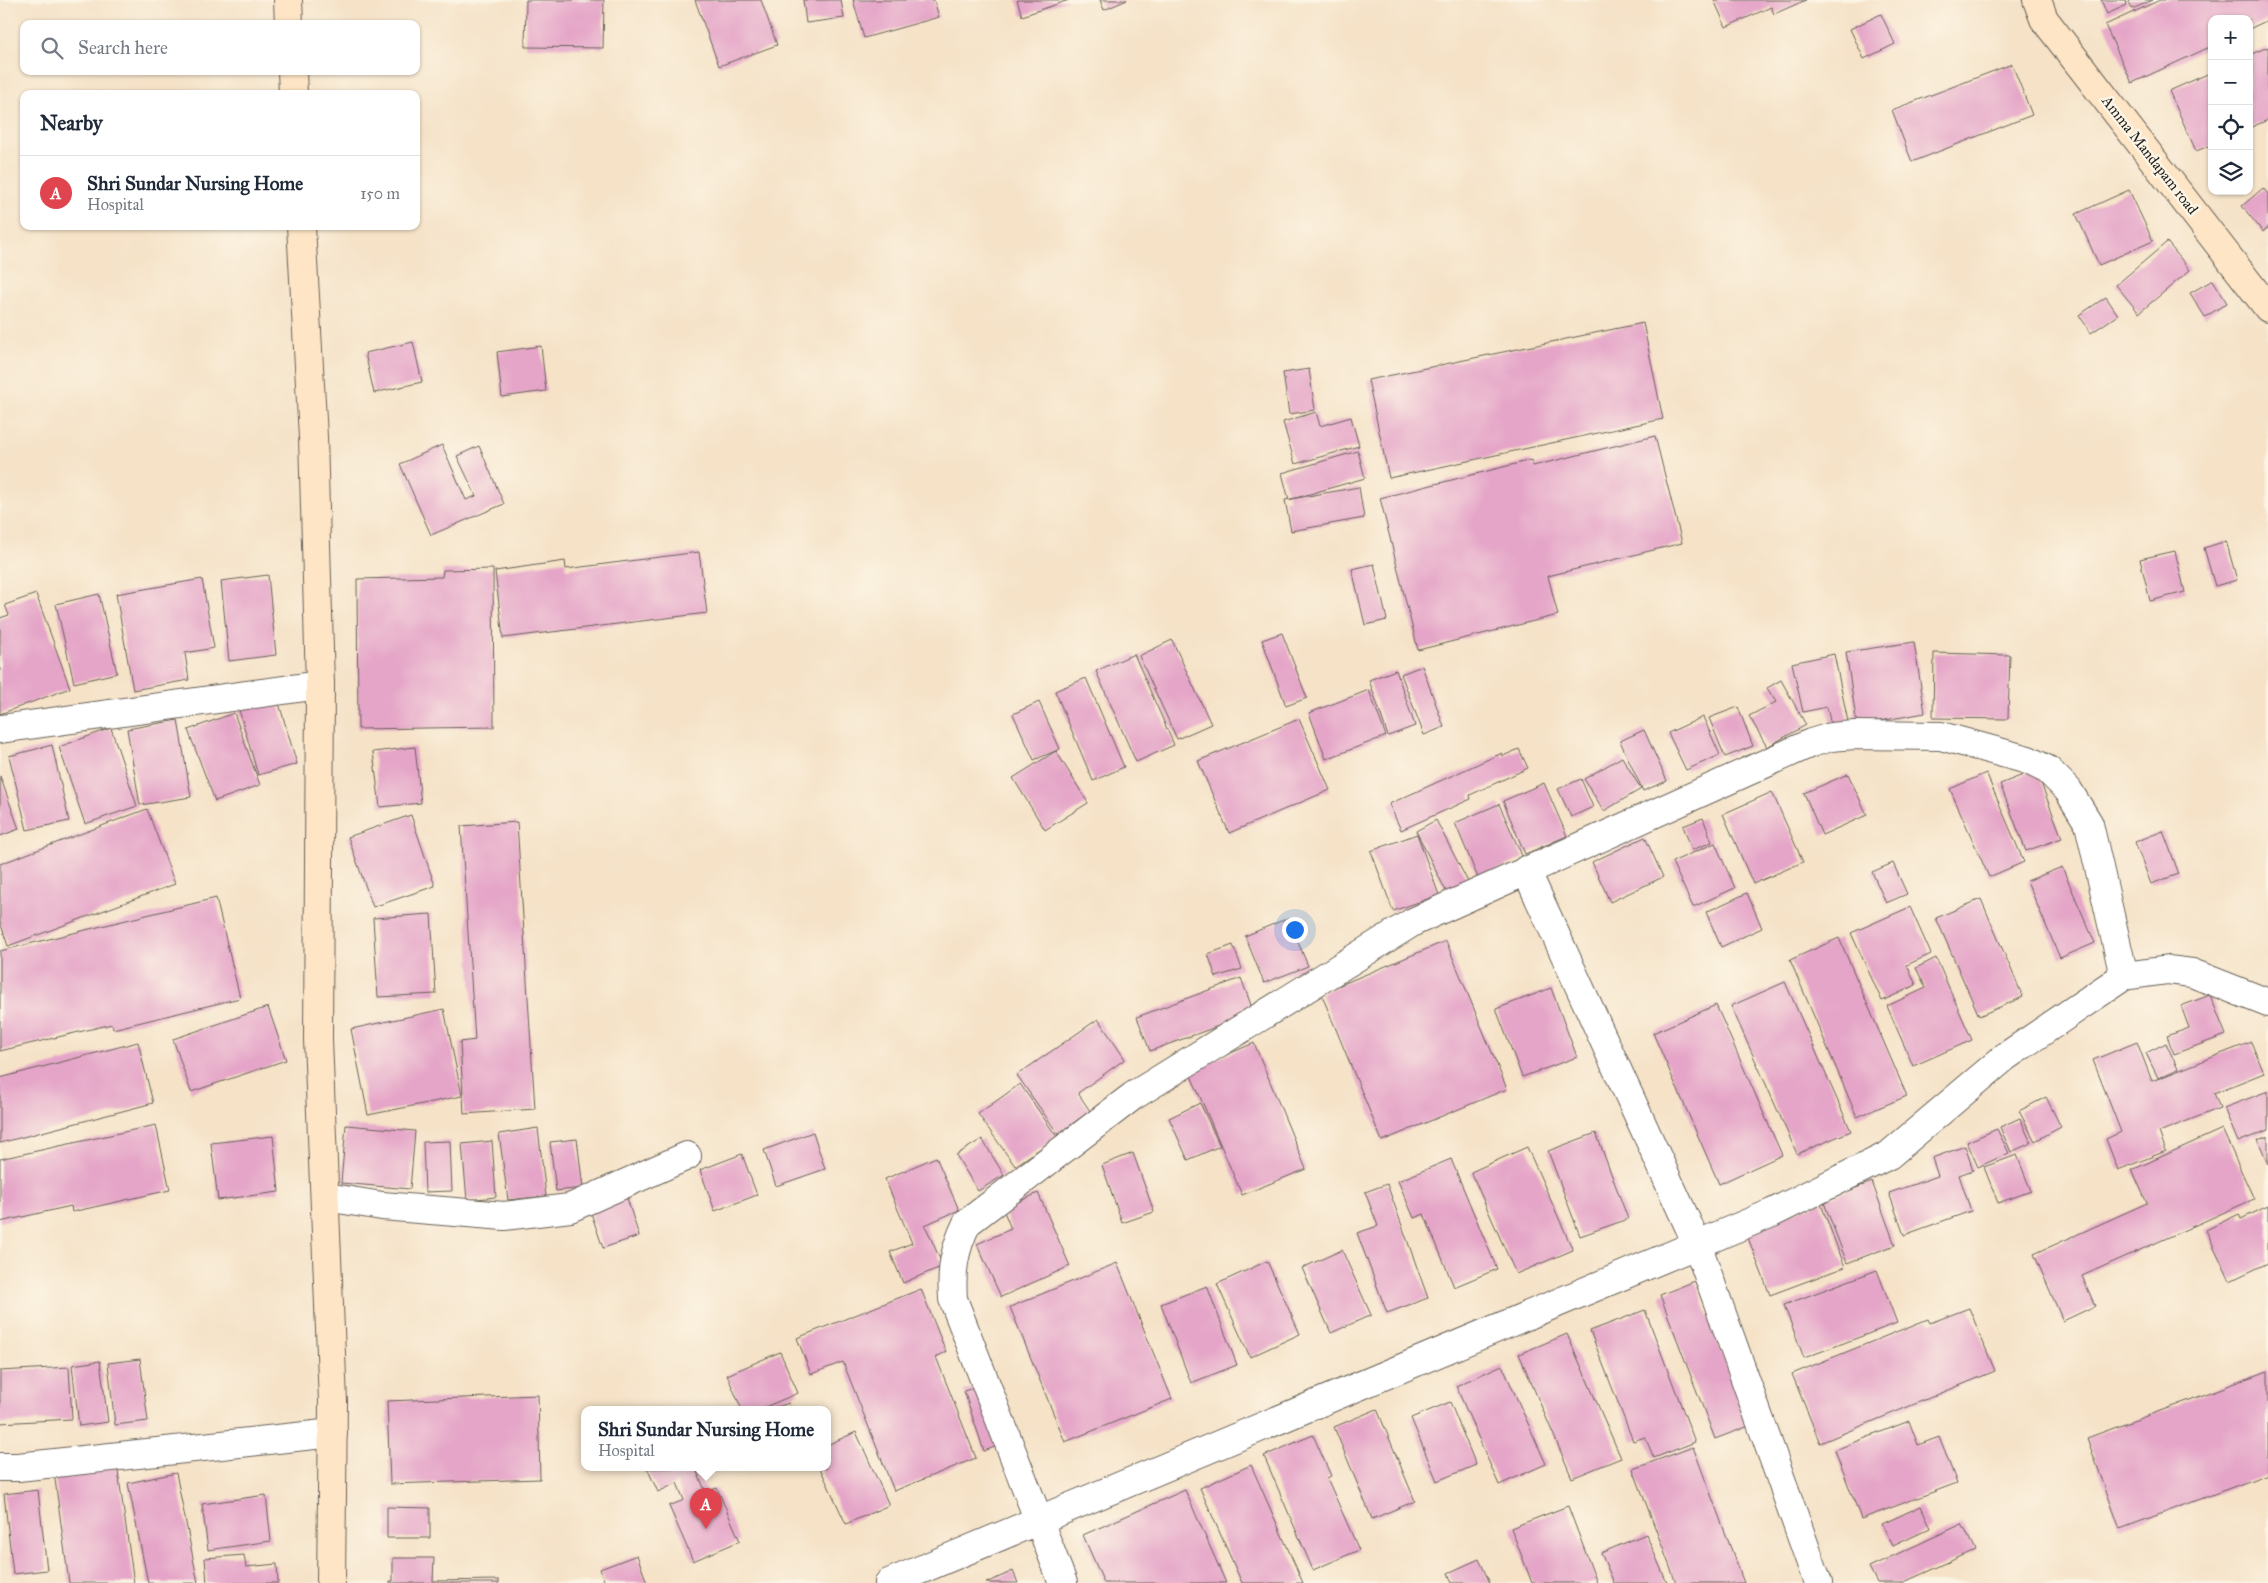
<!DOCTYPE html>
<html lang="en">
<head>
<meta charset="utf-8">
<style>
  :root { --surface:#fff; --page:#f2f2f3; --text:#1f2937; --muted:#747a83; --line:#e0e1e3; --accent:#b45309 }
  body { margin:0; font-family:"IM FELL Great Primer",serif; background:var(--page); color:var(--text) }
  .controls { position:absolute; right:15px; top:15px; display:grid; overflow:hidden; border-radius:10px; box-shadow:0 1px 4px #0004 }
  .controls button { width:45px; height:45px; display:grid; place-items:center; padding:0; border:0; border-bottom:1px solid var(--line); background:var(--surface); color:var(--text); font:25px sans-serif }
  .you { position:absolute; left:1294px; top:929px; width:18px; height:18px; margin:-12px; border:4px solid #fff; border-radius:50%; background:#1a73e8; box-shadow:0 0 0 8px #1a73e833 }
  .badge { display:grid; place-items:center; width:32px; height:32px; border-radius:50%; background:var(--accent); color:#fff; font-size:16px; font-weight:700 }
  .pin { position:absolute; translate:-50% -41px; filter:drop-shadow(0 1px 2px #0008) }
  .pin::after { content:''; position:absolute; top:26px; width:18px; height:15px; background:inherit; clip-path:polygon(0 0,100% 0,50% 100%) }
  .popup { position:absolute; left:581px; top:1406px; width:250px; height:65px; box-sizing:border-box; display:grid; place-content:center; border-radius:10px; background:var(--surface); filter:drop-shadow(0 1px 4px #0005); font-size:16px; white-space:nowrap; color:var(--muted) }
  .popup b { font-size:19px; color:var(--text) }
  .popup::after { content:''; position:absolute; left:50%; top:100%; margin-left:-10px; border:10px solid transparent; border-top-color:var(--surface) }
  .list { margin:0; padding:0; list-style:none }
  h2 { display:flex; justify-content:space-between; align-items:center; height:65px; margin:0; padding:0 20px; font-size:21px }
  h2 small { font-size:16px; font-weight:400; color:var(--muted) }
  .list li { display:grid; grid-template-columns:32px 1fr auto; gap:15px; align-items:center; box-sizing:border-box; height:75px; padding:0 20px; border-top:1px solid var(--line) }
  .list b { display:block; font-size:19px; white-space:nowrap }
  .list p { margin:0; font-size:16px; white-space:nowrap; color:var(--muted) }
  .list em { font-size:16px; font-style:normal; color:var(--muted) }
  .icon { flex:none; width:28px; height:28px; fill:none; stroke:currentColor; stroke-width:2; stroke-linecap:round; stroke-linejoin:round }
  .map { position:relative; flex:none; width:2268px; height:1583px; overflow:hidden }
  .search { position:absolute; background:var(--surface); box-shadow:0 1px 4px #0004; left:20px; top:20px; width:400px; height:55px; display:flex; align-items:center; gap:12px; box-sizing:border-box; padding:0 18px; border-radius:10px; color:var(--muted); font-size:19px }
  .panel { position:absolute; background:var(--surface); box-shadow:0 1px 4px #0004; left:20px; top:90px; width:400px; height:140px; border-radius:10px }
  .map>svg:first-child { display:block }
</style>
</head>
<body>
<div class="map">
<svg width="2268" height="1583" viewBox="0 0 2268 1583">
  <rect width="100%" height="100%" fill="#fcf5e5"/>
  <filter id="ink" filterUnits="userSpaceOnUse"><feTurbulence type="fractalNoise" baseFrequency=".02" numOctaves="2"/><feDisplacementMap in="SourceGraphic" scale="10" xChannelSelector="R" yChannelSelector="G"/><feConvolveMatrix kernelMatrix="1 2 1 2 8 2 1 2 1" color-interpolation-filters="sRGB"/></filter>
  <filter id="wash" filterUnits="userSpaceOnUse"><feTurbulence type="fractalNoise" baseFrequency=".0096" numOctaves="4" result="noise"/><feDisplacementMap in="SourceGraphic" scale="20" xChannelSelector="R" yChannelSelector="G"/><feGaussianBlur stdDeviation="1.12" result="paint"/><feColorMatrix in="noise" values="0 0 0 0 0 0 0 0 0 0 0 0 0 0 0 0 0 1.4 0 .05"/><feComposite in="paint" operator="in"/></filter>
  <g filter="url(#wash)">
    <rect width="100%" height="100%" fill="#f5e2c7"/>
    <g id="blocks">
      <path fill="#e5a5c8" d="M526 0H604L603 48 525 47Z
        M695 0H761L777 45 719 66Z
        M803 0H841L844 18 806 23Z
        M853 0H934L939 17 864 38Z
        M1017 0H1069L1022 16Z
        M1100 0H1127L1104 10Z
        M1714 0H1806L1774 14 1771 7 1726 27Z
        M2101 0H2125L2127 5 2107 14Z
        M2128 0H2153L2132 9Z
        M2160 0H2268V20L2249 29V19H2212V46L2132 83 2105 25Z
        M1881 14 1895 44 1864 59 1850 29Z
        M2268 47V120L2249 128V55Z
        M2012 64 2032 115 1912 162 1892 110Z
        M2212 72V145L2196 151 2169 91Z
        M2263 188 2268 194V228L2263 232 2242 206Z
        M2129 190 2153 241 2099 265 2076 214Z
        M2167 242 2190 270 2139 313 2116 285Z
        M2213 280 2227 303 2205 317 2190 293Z
        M2106 297 2118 315 2091 333 2079 315Z
        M1643 323 1663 419 1389 478 1368 380Z
        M413 342 422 382 374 393 365 353Z
        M541 346 546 391 502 397 497 352Z
        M1309 369 1315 410 1289 414 1283 373Z
        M1316 412 1320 426 1351 417 1359 446 1295 464 1283 422Z
        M1655 436 1682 543 1548 576 1558 615 1418 650 1380 498 1531 460 1533 466Z
        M442 445 466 500 476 496 457 456 479 446 504 504 431 535 400 464Z
        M1358 451 1365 478 1289 500 1282 473Z
        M1359 487 1364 518 1291 531 1285 500Z
        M2226 541 2237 580 2215 586 2204 548Z
        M2175 551 2185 592 2150 601 2140 559Z
        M699 552 707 613 503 638 495 571 565 561 566 569Z
        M1374 564 1387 620 1365 625 1352 569Z
        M493 569 494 727 358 729 357 579 442 577 443 570Z
        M268 575 276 655 229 661 221 581Z
        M202 579 214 648 185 653 189 680 133 690 116 594Z
        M36 594 70 688 0 714V618L9 615 5 605Z
        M99 594 117 673 74 683 56 604Z
        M1282 633 1307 698 1286 706 1262 640Z
        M1172 640 1211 724 1177 739 1139 656Z
        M1914 642 1925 713 1857 725 1846 652Z
        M1934 653 2010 655 2008 719 1933 718Z
        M1134 654 1174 745 1136 762 1096 671Z
        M1834 654 1848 722 1831 726 1827 707 1803 712 1792 663Z
        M1422 666 1444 727 1424 735 1401 674Z
        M1396 670 1415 726 1388 736 1369 680Z
        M1086 678 1124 767 1093 781 1055 691Z
        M1781 680 1806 725 1767 747 1749 716 1776 702 1767 688Z
        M1369 690 1386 736 1326 759 1309 713Z
        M278 700 297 764 258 775 239 710Z
        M1039 702 1060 749 1034 760 1013 714Z
        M1738 707 1753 746 1725 757 1709 718Z
        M234 713 260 785 215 801 188 730Z
        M1703 717 1720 755 1686 770 1668 733Z
        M1299 719 1330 790 1229 833 1198 761Z
        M178 720 191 797 140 805 127 729Z
        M111 728 137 806 85 824 59 747Z
        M1644 730 1667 781 1643 791 1620 741Z
        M52 745 69 821 27 830 9 756Z
        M415 747 421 803 380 807 373 752Z
        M1519 749 1528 768 1470 795 1471 799 1401 830 1389 804 1502 753 1503 756Z
        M1056 751 1088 803 1045 830 1013 778Z
        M1622 757 1641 789 1604 811 1584 779Z
        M2036 770 2062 838 2026 851 2000 784Z
        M1986 773 2024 862 1989 877 1950 789Z
        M1848 774 1867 815 1822 835 1804 793Z
        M0 776 19 829 0 836Z
        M1581 779 1593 807 1571 817 1558 789Z
        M1544 783 1567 836 1525 854 1503 801Z
        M1772 792 1803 862 1753 884 1723 814Z
        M1499 804 1523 858 1478 878 1455 823Z
        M147 809 175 884 8 946 0 922V864Z
        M411 815 435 886 373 907 348 837Z
        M1703 818 1712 842 1692 850 1683 826Z
        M1436 820 1468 882 1447 893 1416 831Z
        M517 822 535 1109 464 1114 460 1042 475 1040 461 826Z
        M2163 831 2179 874 2151 884 2135 842Z
        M1417 834 1439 895 1393 911 1371 851Z
        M1645 837 1663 877 1610 902 1592 862Z
        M1715 843 1735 888 1693 907 1672 862Z
        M1893 863 1907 894 1886 903 1872 872Z
        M2062 867 2095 943 2060 958 2027 881Z
        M1747 893 1762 928 1721 947 1706 912Z
        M216 898 240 998 113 1029 112 1024 0 1051V951Z
        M1981 899 2023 997 1979 1016 1936 918Z
        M1910 907 1931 954 1907 965 1916 985 1882 1001 1851 933Z
        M431 914 436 994 378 997 373 918Z
        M1288 918 1308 966 1264 983 1245 936Z
        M1839 938 1907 1096 1857 1117 1790 960Z
        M1446 941 1507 1089 1382 1141 1321 993Z
        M1233 945 1242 969 1216 977 1208 954Z
        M1936 958 1972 1040 1913 1066 1887 1006 1926 988 1916 968Z
        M1241 978 1254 1013 1150 1051 1137 1017Z
        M1785 982 1851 1131 1797 1154 1731 1006Z
        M1551 988 1577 1057 1522 1077 1496 1009Z
        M2210 995 2226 1035 2174 1054 2167 1036 2189 1028 2181 1006Z
        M1716 1005 1782 1155 1719 1184 1653 1033Z
        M268 1007 286 1060 191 1092 173 1039Z
        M444 1009 462 1096 368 1115 351 1029Z
        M1098 1019 1125 1059 1078 1093 1090 1111 1058 1134 1017 1075Z
        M138 1042 153 1103 0 1143V1078Z
        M2137 1042 2152 1081 2251 1042 2264 1073 2214 1093 2220 1108 2159 1132 2166 1151 2118 1170 2106 1139 2121 1132 2093 1060Z
        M1254 1043 1306 1169 1242 1195 1189 1071Z
        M2166 1043 2178 1069 2158 1078 2146 1053Z
        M1020 1084 1057 1137 1015 1166 978 1114Z
        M2268 1091V1130L2238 1142 2224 1108Z
        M2046 1097 2061 1127 2035 1141 2019 1111Z
        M1200 1103 1220 1146 1188 1160 1169 1118Z
        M2020 1118 2031 1143 2011 1152 2000 1127Z
        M156 1125 170 1190 72 1212 71 1206 0 1222V1159Z
        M346 1125 415 1131 410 1189 341 1183Z
        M538 1128 546 1196 508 1200 499 1134Z
        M1997 1129 2009 1153 1978 1167 1967 1142Z
        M2222 1129 2254 1199 2082 1276 2095 1306 2063 1321 2034 1254 2147 1203 2132 1170Z
        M813 1132 825 1169 776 1186 764 1150Z
        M1596 1133 1628 1219 1580 1236 1548 1151Z
        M273 1136 279 1192 218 1200 211 1143Z
        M2268 1136V1164L2258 1140Z
        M577 1139 583 1188 556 1191 550 1142Z
        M982 1139 1004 1175 978 1191 956 1155Z
        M450 1141 452 1191 425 1192 423 1142Z
        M492 1141 496 1197 467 1200 462 1144Z
        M1965 1146 1973 1170 1959 1175 1971 1211 1904 1235 1889 1193 1938 1176 1932 1158Z
        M1527 1147 1573 1250 1516 1274 1471 1172Z
        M1133 1153 1154 1212 1122 1223 1102 1165Z
        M742 1154 757 1195 715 1211 700 1170Z
        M2017 1155 2031 1191 1998 1203 1984 1167Z
        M936 1157 959 1210 925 1225 943 1266 903 1283 890 1252 912 1243 885 1179Z
        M1451 1159 1497 1269 1454 1287 1424 1214 1414 1218 1398 1181Z
        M1872 1182 1895 1245 1847 1263 1823 1200Z
        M1387 1184 1428 1298 1387 1313 1357 1233 1378 1226 1365 1192Z
        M1038 1193 1070 1266 1001 1297 977 1244 1011 1229 1003 1209Z
        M627 1198 639 1236 603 1248 590 1210Z
        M1820 1202 1845 1267 1770 1295 1745 1230Z
        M2268 1206V1263L2230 1281 2206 1230 2239 1214 2241 1219Z
        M1342 1250 1371 1315 1331 1333 1302 1268Z
        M1267 1261 1300 1334 1250 1357 1217 1284Z
        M1117 1263 1172 1399 1065 1442 1010 1307Z
        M1877 1270 1897 1323 1804 1358 1784 1305Z
        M1695 1281 1749 1426 1715 1439 1660 1295Z
        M1207 1286 1237 1365 1191 1383 1161 1304Z
        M921 1289 946 1352 936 1357 976 1458 894 1491 843 1362 811 1374 797 1338Z
        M1969 1308 1995 1371 1820 1443 1792 1374 1928 1319 1930 1323Z
        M1645 1310 1695 1442 1654 1458 1645 1437 1633 1441 1590 1331Z
        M1567 1334 1621 1458 1572 1478 1519 1354Z
        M780 1352 798 1393 758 1410H742L727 1375Z
        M140 1359 148 1421 115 1425 108 1363Z
        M100 1361 108 1422 79 1426 72 1365Z
        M1502 1365 1546 1464 1499 1485 1456 1386Z
        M69 1367 72 1419 0 1423V1371Z
        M2268 1371V1474L2120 1529 2087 1438Z
        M979 1386 1000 1445 984 1451 964 1391Z
        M538 1395 540 1479 390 1484 387 1401Z
        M1450 1402 1476 1465 1437 1481 1411 1418Z
        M789 1403 791 1410H769Z
        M1377 1409 1415 1501 1372 1519 1334 1427Z
        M1909 1421 1918 1445 1939 1437 1957 1483 1861 1519 1835 1450Z
        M856 1432 889 1505 846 1524 820 1468H827V1445Z
        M1313 1435 1331 1476 1327 1478 1359 1550 1313 1570 1264 1456Z
        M1693 1447 1744 1583H1676L1633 1469Z
        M117 1464 134 1583H69L54 1472Z
        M1251 1465 1303 1583H1242L1200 1488Z
        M647 1468H707L697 1472 706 1492 717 1488 740 1541 693 1561 669 1506 684 1500 677 1483 658 1492Z
        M176 1473 198 1583H148L128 1483Z
        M38 1490 47 1570 13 1574 4 1494Z
        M1185 1490 1226 1583H1104L1083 1535Z
        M266 1495 271 1541 208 1550 202 1504Z
        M1568 1506 1597 1583H1532L1511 1528Z
        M1921 1506 1931 1528 1893 1546 1882 1524Z
        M387 1507 430 1508V1538H387Z
        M1962 1524 1975 1550 1902 1583H1877L1869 1567Z
        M1646 1534 1667 1583H1614L1601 1553Z
        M244 1555 246 1567 277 1564 278 1583H207L205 1558Z
        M637 1555 647 1583H605L600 1569Z
        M393 1558H434L433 1581 499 1580V1583H390V1581H393Z
        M1479 1559 1490 1583H1452L1448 1573Z
        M1013 1571 1018 1583H986Z"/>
    </g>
  </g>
  <g filter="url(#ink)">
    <use href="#blocks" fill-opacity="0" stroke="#686158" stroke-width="1"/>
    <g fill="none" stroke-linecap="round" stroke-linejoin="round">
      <defs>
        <path id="street" d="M0 729 320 685
          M1526 870 1697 1244 1818 1583
          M326 1197 382 1206 504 1216 570 1208 687 1156
          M0 1467H18L333 1433
          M889 1583 1772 1213 1889 1155 2005 1057 2124 976 2168 970 2192 973 2268 1003
          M1063 1583 953 1299C951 1270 954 1250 967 1223L1133 1096 1413 922 1811 743 1831 737 1854 735 1941 736 2028 760 2048 770 2068 790 2089 824 2124 976"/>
        <path id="secondary" d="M288 0 289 24
          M2037 0 2044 19 2268 308
          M292 71 293 94
          M301 226 313 437 320 685 318 1040 333 1402 331 1583"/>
      </defs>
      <use href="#street" stroke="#686158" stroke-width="30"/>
      <use href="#secondary" stroke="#686158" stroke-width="30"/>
      <use href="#street" stroke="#fff" stroke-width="28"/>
      <use href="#secondary" stroke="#fde5c5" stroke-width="28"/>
    </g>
  </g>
  <g text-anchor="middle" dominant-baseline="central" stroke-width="5" stroke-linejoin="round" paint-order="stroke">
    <g font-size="15" fill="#1c1c1c" stroke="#fcf5e5">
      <text transform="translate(2150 155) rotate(52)">Amma Mandapam road</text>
    </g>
  </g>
</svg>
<div class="controls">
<button>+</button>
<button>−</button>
<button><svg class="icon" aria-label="locate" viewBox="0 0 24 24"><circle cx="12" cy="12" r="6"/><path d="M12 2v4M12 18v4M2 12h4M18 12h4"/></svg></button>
<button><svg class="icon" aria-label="layers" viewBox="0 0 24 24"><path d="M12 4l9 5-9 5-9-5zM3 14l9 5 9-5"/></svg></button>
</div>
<div class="you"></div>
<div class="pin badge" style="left:706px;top:1529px;background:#e0444e">A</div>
<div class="popup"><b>Shri Sundar Nursing Home</b>Hospital</div>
<div class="search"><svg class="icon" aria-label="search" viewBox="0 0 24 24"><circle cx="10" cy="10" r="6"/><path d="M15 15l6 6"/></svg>Search here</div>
<section class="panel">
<h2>Nearby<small></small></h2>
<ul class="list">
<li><span class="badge" style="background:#e0444e">A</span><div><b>Shri Sundar Nursing Home</b><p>Hospital</p></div><em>150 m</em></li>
</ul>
</section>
</div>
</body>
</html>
